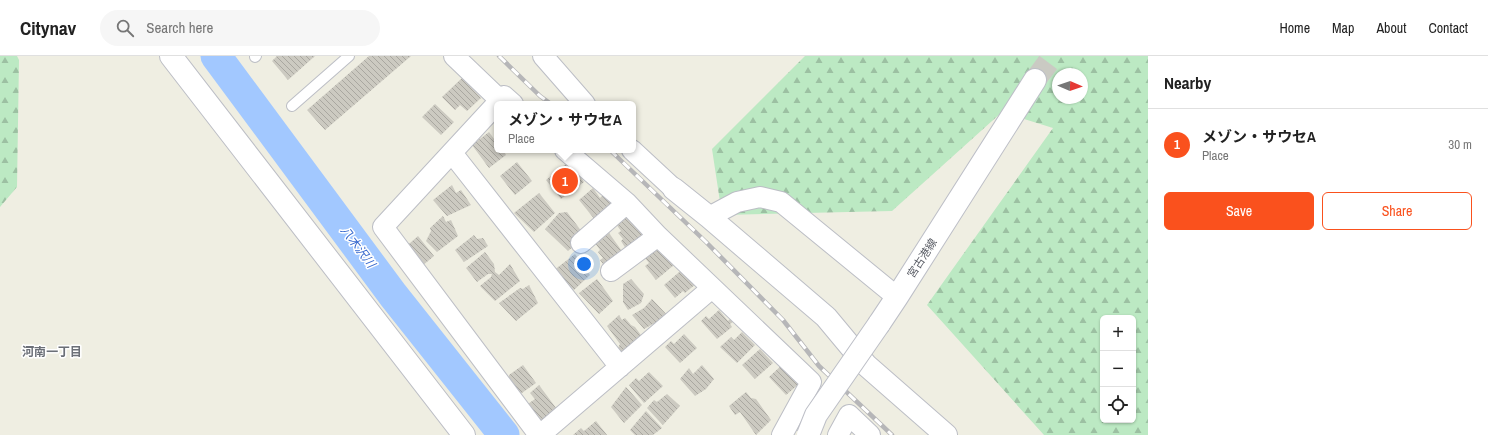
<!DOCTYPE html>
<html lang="en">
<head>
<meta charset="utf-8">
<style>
  :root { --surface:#fff; --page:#f6f6f6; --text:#222; --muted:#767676; --line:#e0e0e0; --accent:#fa511d }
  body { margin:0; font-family:"Archivo Narrow","Noto Sans JP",sans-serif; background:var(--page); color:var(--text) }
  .controls { position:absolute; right:12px; bottom:12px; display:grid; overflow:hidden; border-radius:6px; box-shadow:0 1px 3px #0004 }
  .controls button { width:36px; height:36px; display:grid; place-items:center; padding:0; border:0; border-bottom:1px solid var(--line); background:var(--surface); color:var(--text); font:20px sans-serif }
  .compass { position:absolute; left:1052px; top:12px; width:36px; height:36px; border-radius:50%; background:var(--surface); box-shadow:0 1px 3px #0004; rotate:92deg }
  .you { position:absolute; left:584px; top:208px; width:14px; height:14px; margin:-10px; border:3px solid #fff; border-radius:50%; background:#1a73e8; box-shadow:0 0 0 6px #1a73e833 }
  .badge { display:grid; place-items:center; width:26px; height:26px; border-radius:50%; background:var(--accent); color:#fff; font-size:13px; font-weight:700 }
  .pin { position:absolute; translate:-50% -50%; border:2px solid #fff; box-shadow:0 1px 4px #0006 }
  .popup { position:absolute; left:494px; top:45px; width:142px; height:52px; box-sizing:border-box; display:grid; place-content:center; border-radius:6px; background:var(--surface); filter:drop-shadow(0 1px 3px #0005); font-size:13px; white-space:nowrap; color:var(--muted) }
  .popup b { font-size:15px; color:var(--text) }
  .popup::after { content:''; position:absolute; left:50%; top:100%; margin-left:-8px; border:8px solid transparent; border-top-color:var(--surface) }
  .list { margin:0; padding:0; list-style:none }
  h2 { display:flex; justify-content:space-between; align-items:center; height:52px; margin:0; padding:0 16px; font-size:17px }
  h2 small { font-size:13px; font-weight:400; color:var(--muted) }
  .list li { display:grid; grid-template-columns:26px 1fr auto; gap:12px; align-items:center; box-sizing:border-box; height:72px; padding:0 16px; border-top:1px solid var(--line) }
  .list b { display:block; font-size:15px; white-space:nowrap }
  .list p { margin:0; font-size:13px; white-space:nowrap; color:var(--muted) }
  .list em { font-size:13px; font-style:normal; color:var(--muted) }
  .actions { display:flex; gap:8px; padding:12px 16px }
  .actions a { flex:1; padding:9px 0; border:1px solid var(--accent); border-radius:6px; text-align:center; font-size:14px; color:var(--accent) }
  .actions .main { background:var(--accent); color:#fff }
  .icon { flex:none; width:22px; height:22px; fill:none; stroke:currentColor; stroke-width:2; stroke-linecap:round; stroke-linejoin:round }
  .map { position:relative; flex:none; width:1148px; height:379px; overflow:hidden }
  header { display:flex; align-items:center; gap:24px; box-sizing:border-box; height:56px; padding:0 20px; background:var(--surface); border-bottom:1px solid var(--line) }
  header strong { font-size:19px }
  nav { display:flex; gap:22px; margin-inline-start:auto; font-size:14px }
  .search { width:280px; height:36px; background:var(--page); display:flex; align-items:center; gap:10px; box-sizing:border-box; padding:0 14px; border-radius:22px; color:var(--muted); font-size:15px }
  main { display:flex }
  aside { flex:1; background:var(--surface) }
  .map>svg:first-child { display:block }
</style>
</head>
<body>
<header>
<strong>Citynav</strong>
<div class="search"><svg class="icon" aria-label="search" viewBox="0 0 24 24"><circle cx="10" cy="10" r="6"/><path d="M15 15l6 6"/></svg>Search here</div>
<nav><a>Home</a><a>Map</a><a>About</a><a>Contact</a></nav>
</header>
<main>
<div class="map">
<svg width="1148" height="379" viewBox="0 0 1148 379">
  <defs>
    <pattern id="forest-firs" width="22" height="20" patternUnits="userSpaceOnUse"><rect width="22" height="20" fill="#bce9c3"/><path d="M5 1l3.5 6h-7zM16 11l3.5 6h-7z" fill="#9cc0a2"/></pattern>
    <pattern id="building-back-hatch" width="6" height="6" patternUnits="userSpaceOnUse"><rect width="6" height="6" fill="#cccac1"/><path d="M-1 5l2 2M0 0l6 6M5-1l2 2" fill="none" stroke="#a9a7a0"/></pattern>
  </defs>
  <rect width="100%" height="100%" fill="#efeee2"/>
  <path fill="url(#forest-firs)" fill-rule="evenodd" d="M0 0H17L19 4 17 131 0 151Z
    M805 0H1148V379H1044L927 249 1053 72 1002 56 892 155 722 159 712 93ZM1058 18H1082V42H1058ZM1103 262H1133V364H1103Z"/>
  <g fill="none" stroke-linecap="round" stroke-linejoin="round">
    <path stroke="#a2c8ff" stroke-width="31" d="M216 0 393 239 504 379"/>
  </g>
  <path fill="url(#building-back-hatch)" d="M277 0H315L288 24 272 5Z
    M369 0H411L325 74 307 54Z
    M462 22 481 42 467 55 460 49 455 54 442 41Z
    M435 48 454 66 441 79 422 61Z
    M489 76 497 87V94H503L506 99 489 112 472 89Z
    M517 106 532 125 515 139 500 120Z
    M567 107 578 122 580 120 584 126 561 143 546 124Z
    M452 129 456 137 461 134 471 149 447 160 433 144Z
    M593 132 600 142 604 138 614 150 596 165 579 144Z
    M539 137 555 157 534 176 514 157Z
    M567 156 585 180 568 195 545 173 559 157Z
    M629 159 644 180 626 193 621 185 623 183 618 177 621 175 616 168Z
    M443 160 446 166 451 164 458 180 437 196 426 185 431 175 430 172Z
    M609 177 624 198 606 212 600 204 603 202 598 196 600 194 595 187Z
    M474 179 477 183 483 182 488 190 464 206 455 194Z
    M418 180 434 200 416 215 401 195Z
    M657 188 674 209 656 224 645 210 649 207 645 202Z
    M485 196 494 208 495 216 499 219 510 208 520 225 495 245 480 230 491 221 492 218H488L477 226 466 212Z
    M575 198 590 219 574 234 553 215Z
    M684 212 697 227 685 237 683 235 675 242 664 229Z
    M597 223 613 245 599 258 579 237Z
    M631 223 644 238 641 247 628 254 623 246V228Z
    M529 229 538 247 516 265 499 247 520 232 523 233Z
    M652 243 669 261 658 271 653 268 644 273 632 259 644 252Z
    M719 254 728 265 730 263 733 266 730 268 732 271 717 283 701 265 706 260 709 263Z
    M619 259 622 264 625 262 631 269 635 271 646 286 625 303 617 294 620 288 607 270Z
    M742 276 755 289 737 307 720 291 731 281 734 284Z
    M684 278 697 292 680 307 665 291 671 285 674 288Z
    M760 293 773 307 755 323 742 309Z
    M783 308 800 327 786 339 769 321Z
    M523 309 536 327 519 339 506 324 509 321V319Z
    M702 309 714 323 706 333 695 340 680 323 689 312 693 318Z
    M649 316 663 330 644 347 629 329 636 322 639 325Z
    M539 329 562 360 545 375 525 350 535 343 530 337Z
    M626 331 642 349 624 367 611 351Z
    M746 336 751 342 756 343 771 364 756 379 740 356 735 359 729 350Z
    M667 338 680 350 663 369 647 352 654 344 657 346Z
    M646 355 662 372 653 379H635L630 374Z
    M596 365 607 379H573L581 372 584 375Z"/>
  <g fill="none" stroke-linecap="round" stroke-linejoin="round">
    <path stroke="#cacac3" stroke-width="22" stroke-dasharray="22 11" stroke-linecap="butt" d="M1035 24 1053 0"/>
    <defs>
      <path id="service" d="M255 1 256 0
        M292 50 349 0"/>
      <path id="minor" d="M454 0 500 44
        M543 0 585 48
        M513 48 504 40 383 171 539 379
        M565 94 627 147 658 180 811 326 782 379
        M632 94 674 133
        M452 97 620 311
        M709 161 737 146 760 141 781 146 897 241
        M581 187 627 147
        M611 215 658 180
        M540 379 712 232
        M838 379 849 359 870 379"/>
      <path id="tertiary" d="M171 0 464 379
        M674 133 709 161 826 261 866 309 946 379"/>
      <path id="secondary" d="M879 268 897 241 1035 24"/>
    </defs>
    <use href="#service" stroke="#bcbec5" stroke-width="12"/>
    <use href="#minor" stroke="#bcbec5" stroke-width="22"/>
    <use href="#tertiary" stroke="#bcbec5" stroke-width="24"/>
    <use href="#secondary" stroke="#bdbfc7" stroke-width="24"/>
    <use href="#service" stroke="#fff" stroke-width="10"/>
    <use href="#minor" stroke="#fff" stroke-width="20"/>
    <use href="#tertiary" stroke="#fff" stroke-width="22"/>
    <use href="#secondary" stroke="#fff" stroke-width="22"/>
    <defs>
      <path id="rail" d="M499 0 540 40 551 48
        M610 94 706 186 783 264 819 310 892 379"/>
    </defs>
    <use href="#rail" stroke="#b6b6b8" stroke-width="4.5"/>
    <use href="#rail" stroke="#fff" stroke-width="3" stroke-dasharray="9" stroke-linecap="butt"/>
    <defs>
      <path id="secondary-bridge" d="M808 379 816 359 879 268"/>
    </defs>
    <use href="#secondary-bridge" stroke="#bdbfc7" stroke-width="24" stroke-linecap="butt"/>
    <use href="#secondary-bridge" stroke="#fff" stroke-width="22"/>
  </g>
  <g text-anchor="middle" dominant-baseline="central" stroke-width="3" stroke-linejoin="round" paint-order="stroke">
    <g font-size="11" fill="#5a5d65" stroke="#fff">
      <text transform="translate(922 202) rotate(-57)">宮古港線</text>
    </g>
    <g font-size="12" font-style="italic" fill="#396ace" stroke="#fff">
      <text transform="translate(358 191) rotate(53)">八木沢川</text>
    </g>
    <g font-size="12" font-weight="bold" fill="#6b6f77" stroke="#fff">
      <text x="52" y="296">河南一丁目</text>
    </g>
  </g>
</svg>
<div class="controls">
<button>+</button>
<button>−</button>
<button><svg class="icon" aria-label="locate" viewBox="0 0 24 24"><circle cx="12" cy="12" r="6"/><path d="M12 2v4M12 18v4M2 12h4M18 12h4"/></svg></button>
</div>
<svg class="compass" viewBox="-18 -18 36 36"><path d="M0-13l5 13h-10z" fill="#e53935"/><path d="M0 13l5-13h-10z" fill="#767676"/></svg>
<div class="you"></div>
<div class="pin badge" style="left:565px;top:125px">1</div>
<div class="popup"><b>メゾン・サウセA</b>Place</div>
</div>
<aside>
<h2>Nearby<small></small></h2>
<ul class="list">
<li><span class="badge">1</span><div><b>メゾン・サウセA</b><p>Place</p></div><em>30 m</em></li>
</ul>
<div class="actions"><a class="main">Save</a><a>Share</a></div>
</aside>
</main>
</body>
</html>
